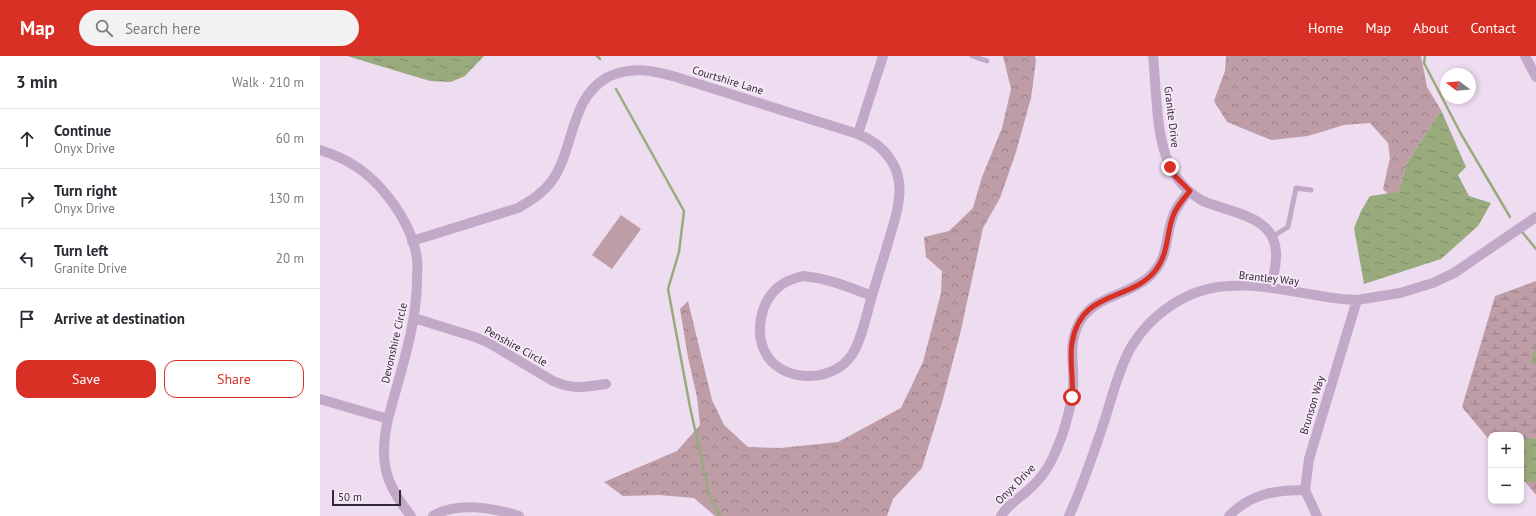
<!DOCTYPE html>
<html lang="en">
<head>
<meta charset="utf-8">
<style>
  :root { --surface:#fff; --page:#f2f2f3; --text:#2b2b33; --muted:#7c7c81; --line:#e1e1e2; --accent:#d93025 }
  body { margin:0; font-family:"PT Sans",sans-serif; background:var(--page); color:var(--text) }
  .controls { position:absolute; right:12px; bottom:12px; display:grid; overflow:hidden; border-radius:8px; box-shadow:0 2px 6px #0003 }
  .controls button { width:36px; height:36px; display:grid; place-items:center; padding:0; border:0; border-bottom:1px solid var(--line); background:var(--surface); color:var(--text); font:20px sans-serif }
  .compass { position:absolute; left:1120px; top:12px; width:36px; height:36px; border-radius:50%; background:var(--surface); box-shadow:0 2px 6px #0003; rotate:286deg }
  .scale { position:absolute; left:12px; bottom:10px; width:69px; box-sizing:border-box; padding-left:4px; border:2px solid #312835; border-top:0; font-size:11px; line-height:14px; white-space:nowrap; color:#312835; -webkit-text-stroke:3px #f7e8f8; paint-order:stroke }
  .stop { position:absolute; width:12px; height:12px; margin:-9px; border:3px solid #d93025; border-radius:50%; background:#fff }
  .stop.end { background:#d93025; border-color:#fff; box-shadow:0 1px 4px #0008 }
  .list { margin:0; padding:0; list-style:none }
  h2 { display:flex; justify-content:space-between; align-items:center; height:52px; margin:0; padding:0 16px; font-size:17px }
  h2 small { font-size:13px; font-weight:400; color:var(--muted) }
  .list li { display:grid; grid-template-columns:26px 1fr auto; gap:12px; align-items:center; box-sizing:border-box; height:60px; padding:0 16px; border-top:1px solid var(--line) }
  .list b { display:block; font-size:15px; white-space:nowrap }
  .list p { margin:0; font-size:13px; white-space:nowrap; color:var(--muted) }
  .list em { font-size:13px; font-style:normal; color:var(--muted) }
  .actions { display:flex; gap:8px; padding:12px 16px }
  .actions a { flex:1; padding:9px 0; border:1px solid var(--accent); border-radius:12px; text-align:center; font-size:14px; color:var(--accent) }
  .actions .main { background:var(--accent); color:#fff }
  .icon { flex:none; width:22px; height:22px; fill:none; stroke:currentColor; stroke-width:2; stroke-linecap:round; stroke-linejoin:round }
  .map { position:relative; flex:none; width:1216px; height:460px; overflow:hidden }
  header { display:flex; align-items:center; gap:24px; box-sizing:border-box; height:56px; padding:0 20px; background:var(--accent); color:#fff }
  header strong { font-size:19px }
  nav { display:flex; gap:22px; margin-inline-start:auto; font-size:14px }
  .search { width:280px; height:36px; background:var(--page); display:flex; align-items:center; gap:10px; box-sizing:border-box; padding:0 14px; border-radius:22px; color:var(--muted); font-size:15px }
  main { display:flex }
  aside { flex:1; background:var(--surface) }
  .map>svg:first-child { display:block }
</style>
</head>
<body>
<header>
<strong>Map</strong>
<div class="search"><svg class="icon" aria-label="search" viewBox="0 0 24 24"><circle cx="10" cy="10" r="6"/><path d="M15 15l6 6"/></svg>Search here</div>
<nav><a>Home</a><a>Map</a><a>About</a><a>Contact</a></nav>
</header>
<main>
<aside>
<h2>3 min<small>Walk · 210 m</small></h2>
<ul class="list">
<li><svg class="icon" aria-label="ahead" viewBox="0 0 24 24"><path d="M12 20V5M6 11l6-6 6 6"/></svg><div><b>Continue</b><p>Onyx Drive</p></div><em>60 m</em></li>
<li><svg class="icon" aria-label="right" viewBox="0 0 24 24"><path d="M7 20v-9h11M14 6l5 5-5 5"/></svg><div><b>Turn right</b><p>Onyx Drive</p></div><em>130 m</em></li>
<li><svg class="icon" aria-label="left" viewBox="0 0 24 24"><path d="M17 20v-9H6M10 6l-5 5 5 5"/></svg><div><b>Turn left</b><p>Granite Drive</p></div><em>20 m</em></li>
<li><svg class="icon" aria-label="arrive" viewBox="0 0 24 24"><path d="M6 21V4h12l-3 4 3 4H6"/></svg><div><b>Arrive at destination</b></div></li>
</ul>
<div class="actions"><a class="main">Save</a><a>Share</a></div>
</aside>
<div class="map">
<svg width="1216" height="460" viewBox="0 0 1216 460">
  <defs>
    <pattern id="forest-crowns" width="20" height="18" patternUnits="userSpaceOnUse"><rect width="20" height="18" fill="#be9da7"/><path d="M2 6a3 3 0 1 1 6 0M12 15a3 3 0 1 1 6 0" fill="none" stroke="#9b8089"/></pattern>
    <pattern id="wetland-marsh" width="20" height="14" patternUnits="userSpaceOnUse"><rect width="20" height="14" fill="#be9da7"/><path d="M1 5h8M5 5V1M11 12h8M15 12V8" fill="none" stroke="#9b8089"/></pattern>
    <pattern id="water-ripples" width="26" height="14" patternUnits="userSpaceOnUse"><rect width="26" height="14" fill="#99ab7d"/><path d="M2 4q2-2 4 0t4 0M15 11q2-2 4 0t4 0" fill="none" stroke="#7d8b67"/></pattern>
  </defs>
  <rect width="100%" height="100%" fill="#eedcf0"/>
  <path fill="url(#forest-crowns)" d="M683 0H715L716 5 711 42 696 96 680 142 663 172 641 274 623 343 602 412 573 443 567 460H395L374 442 339 439 303 440 284 426 357 395 380 369 377 341 368 301 360 253 368 245 392 344 404 369 428 391 460 392 518 386 581 352 603 306 621 237 622 215 606 201 604 181 629 175 653 152 662 121 682 72 691 33Z
    M906 0H1101L1107 31 1121 54 1087 107 1078 136 1068 138 1063 133 1070 102 1068 87 1050 67 1024 69 988 80 951 84 907 66 894 45 905 15Z"/>
  <path fill="url(#wetland-marsh)" d="M1216 225V439L1201 421V379H1171V386L1142 351 1175 240Z"/>
  <path fill="#be9da7" d="M301 159 321 173 292 213 272 199Z"/>
  <path fill="url(#water-ripples)" d="M27 0H164L145 20 131 26 110 25Z
    M1121 54 1146 111 1138 119 1149 140 1171 147 1158 170 1121 203 1044 228 1034 172 1041 155 1050 140 1078 136 1087 107Z
    M1209 382 1216 383V426H1201V400L1205 393 1203 386Z"/>
  <g fill="none" stroke-linecap="round" stroke-linejoin="round">
    <path stroke="#99ab7d" stroke-width="2.5" d="M277 0 280 3
      M1105 0 1104 7 1141 78 1190 161
      M296 33 364 155 359 196 348 233 370 351 390 442 400 460
      M1203 177 1216 193
      M1216 293 1212 305 1216 308"/>
    <path stroke="#c2a9c7" stroke-width="5" d="M652 0 667 5
      M952 181 968 171 976 132 991 134"/>
    <path stroke="#c2a9c7" stroke-width="10" d="M833 0C837 35 835 90 855 119 861 128 871 138 881 144 908 157 954 158 956 196 957 208 953 221 951 232
      M1205 0 1216 21
      M538 78 563 0
      M0 94C29 103 50 117 69 142 83 160 93 178 97 202 98 208 97 216 97 223 97 270 80 317 68 363 59 404 64 427 91 460
      M92 185 198 152C211 145 222 138 231 126 255 94 249 42 288 21 311 10 332 14 356 21L538 78C565 89 583 112 579 142 578 157 572 172 568 187 563 204 557 222 552 240
      M483 220C507 222 529 231 552 240 547 256 541 287 531 300 513 326 466 327 448 301 433 279 440 244 461 229 468 224 475 222 483 220Z
      M94 262 155 281 169 287 233 325C254 334 264 331 286 328
      M0 343 68 363
      M113 460C137 445 174 452 199 460
      M681 460C687 450 695 445 705 437 717 427 728 414 734 399 743 380 751 353 753 332 755 307 747 291 759 267 774 239 808 240 829 221 850 202 844 183 853 160 856 151 863 143 869 135
      M749 460C762 431 772 402 782 372 791 346 797 317 810 293 830 258 868 232 908 230 946 227 984 239 1022 243L1037 244 1080 237 1113 227 1134 217 1216 161
      M909 460C930 438 955 434 985 434
      M997 460 985 434 989 403 1037 244"/>
  </g>
  <g fill="none" stroke-linecap="round" stroke-linejoin="round">
    <path stroke="#d93025" stroke-width="5" d="M752 341C754 323 749 304 752 287 761 233 810 246 835 215 849 197 846 179 853 160 856 151 863 143 870 135L855 120 850 111"/>
  </g>
  <g text-anchor="middle" dominant-baseline="central" stroke-width="4" stroke-linejoin="round" paint-order="stroke">
    <g font-size="11" fill="#312835" stroke="#f7e8f8">
      <text transform="translate(408 24) rotate(17)">Courtshire Lane</text>
      <text transform="translate(852 61) rotate(83)">Granite Drive</text>
      <text transform="translate(949 222) rotate(6)">Brantley Way</text>
      <text transform="translate(74 287) rotate(-77)">Devonshire Circle</text>
      <text transform="translate(196 290) rotate(29)">Penshire Circle</text>
      <text transform="translate(992 349) rotate(-73)">Brunson Way</text>
      <text transform="translate(695 428) rotate(-45)">Onyx Drive</text>
    </g>
  </g>
</svg>
<div class="controls">
<button>+</button>
<button>−</button>
</div>
<svg class="compass" viewBox="-18 -18 36 36"><path d="M0-13l5 13h-10z" fill="#e53935"/><path d="M0 13l5-13h-10z" fill="#7c7c81"/></svg>
<div class="scale">50 m</div>
<div class="stop" style="left:752px;top:341px"></div>
<div class="stop end" style="left:850px;top:111px"></div>
</div>
</main>
</body>
</html>
